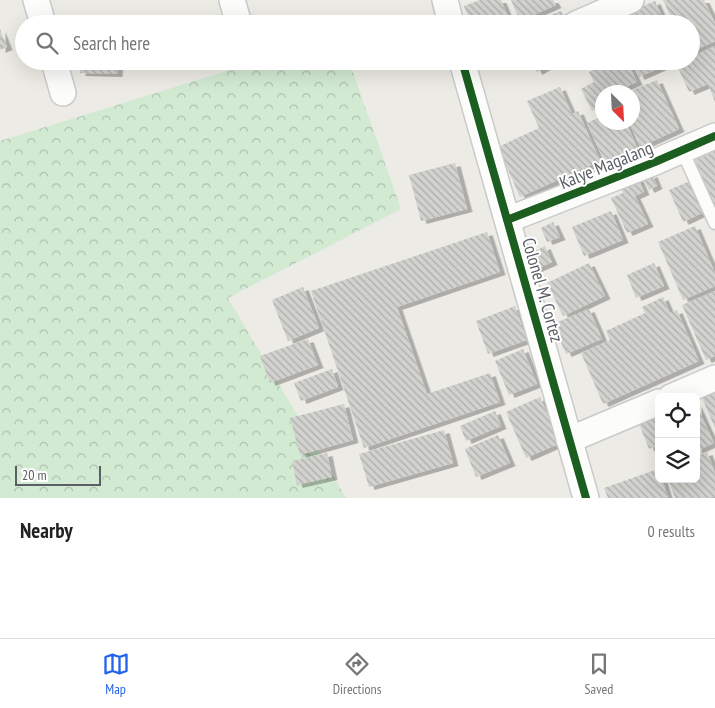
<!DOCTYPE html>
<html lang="en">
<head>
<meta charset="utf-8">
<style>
  :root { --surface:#fff; --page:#f6f6f6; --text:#222; --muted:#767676; --line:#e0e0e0; --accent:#2563eb }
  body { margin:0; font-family:"PT Sans Narrow",sans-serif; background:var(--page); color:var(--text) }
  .controls { position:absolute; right:15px; bottom:15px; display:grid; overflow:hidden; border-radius:8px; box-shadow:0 5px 20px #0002 }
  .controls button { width:45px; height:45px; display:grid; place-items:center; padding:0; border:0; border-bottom:1px solid var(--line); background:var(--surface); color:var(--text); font:25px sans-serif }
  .compass { position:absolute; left:595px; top:85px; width:45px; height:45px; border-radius:50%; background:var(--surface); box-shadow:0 5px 20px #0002; rotate:156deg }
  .scale { position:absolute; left:15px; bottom:12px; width:86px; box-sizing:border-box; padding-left:5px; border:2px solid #5a5e65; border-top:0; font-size:14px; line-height:18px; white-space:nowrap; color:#5a5e65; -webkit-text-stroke:4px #fff; paint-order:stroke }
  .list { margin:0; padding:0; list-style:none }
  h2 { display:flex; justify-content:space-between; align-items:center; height:65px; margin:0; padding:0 20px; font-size:21px }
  h2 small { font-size:16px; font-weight:400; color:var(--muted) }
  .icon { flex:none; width:28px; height:28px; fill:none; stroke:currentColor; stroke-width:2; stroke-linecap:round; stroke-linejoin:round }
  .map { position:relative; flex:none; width:715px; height:498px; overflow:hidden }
  .search { position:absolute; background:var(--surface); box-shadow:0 5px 20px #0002; left:15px; right:15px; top:15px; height:55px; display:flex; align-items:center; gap:12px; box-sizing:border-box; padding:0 18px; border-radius:28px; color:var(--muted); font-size:19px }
  .sheet { height:140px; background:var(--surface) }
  nav { display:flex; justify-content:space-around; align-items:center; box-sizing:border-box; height:70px; border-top:1px solid var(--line); background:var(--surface); font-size:14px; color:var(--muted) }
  nav a { display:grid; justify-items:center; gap:2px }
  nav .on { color:var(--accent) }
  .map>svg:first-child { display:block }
</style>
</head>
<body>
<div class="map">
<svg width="715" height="498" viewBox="0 0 715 498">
  <defs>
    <pattern id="forest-crowns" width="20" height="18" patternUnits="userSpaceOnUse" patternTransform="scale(1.25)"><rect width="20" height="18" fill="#d2ead2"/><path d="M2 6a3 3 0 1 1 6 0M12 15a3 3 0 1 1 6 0" fill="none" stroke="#adc1ae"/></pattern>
    <pattern id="building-back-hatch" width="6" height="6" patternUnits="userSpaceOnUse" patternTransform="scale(1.25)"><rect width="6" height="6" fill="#d2d2ce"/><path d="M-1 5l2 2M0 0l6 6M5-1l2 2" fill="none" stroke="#adaeab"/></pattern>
    <filter id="shadow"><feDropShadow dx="5.5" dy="3" stdDeviation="0" flood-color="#0004"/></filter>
  </defs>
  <rect width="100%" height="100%" fill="#ecebe5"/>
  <path fill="url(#forest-crowns)" d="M259 61H349L401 209 228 298 346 498H0V141Z"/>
  <path fill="url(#building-back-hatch)" filter="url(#shadow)" d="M480 0H501L511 24H471L464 6Z
    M511 0H553L556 5 520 21Z
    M663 0H704L715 23V41L691 52V24H674Z
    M655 1 665 24H616L614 18Z
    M561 11 564 18 554 23 551 15Z
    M0 29 7 47 0 50Z
    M715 46V102L708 84 689 92 676 63 681 61H691V57Z
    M80 61H118L117 74 80 73Z
    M534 61H542L545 67 537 72 532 63Z
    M611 61H627L637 82 614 92H602V106L592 111 581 89 594 82 589 72Z
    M632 61H675L639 77Z
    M657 80 679 129 640 147 629 122H632V92H628Z
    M560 87 572 114 578 111 600 161 520 197 498 147 539 128 527 101Z
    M602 116V122H626L637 148 605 163 587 123Z
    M715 151V206L695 160Z
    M455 163 467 209 421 221 409 175Z
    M652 174 657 186 649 190 643 178Z
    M638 178 644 192 635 196 648 224 627 233 611 198 623 193 620 186Z
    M690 181 704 212 683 222 669 190Z
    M611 211 623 240 584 256 572 227Z
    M553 222 560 237 547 242 541 228Z
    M695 226 715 273V286L683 300 658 242Z
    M487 232 500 272 397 307 427 394 490 373 500 402 364 448 311 291Z
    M545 246 552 262 534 270 527 255Z
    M589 263 605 296 563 316 547 283Z
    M654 263 664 286 636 298 627 275Z
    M303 287 319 328 288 341 272 300Z
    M715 291V356L706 360 682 305Z
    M663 297 670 313 677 310 699 361 603 404 581 353 610 340 606 331 645 313 642 307Z
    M515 306 527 340 488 354 476 321Z
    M589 309 602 339 566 354 553 324Z
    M308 339 318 365 270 383 260 356Z
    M523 349 537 384 509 395 495 361Z
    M332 369 338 387 301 401 294 383Z
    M715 387V428L700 393Z
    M540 397 560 443 526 458 506 412Z
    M344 404 353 440 300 455 290 418Z
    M696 404 714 443 696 451Z
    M495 411 501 426 466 441 460 426Z
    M659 412V445L649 449 638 421Z
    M444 430 453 463 369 487 359 454Z
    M498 435 510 463 476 477 465 449Z
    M707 452 715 473V497L675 498 668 479H696V456Z
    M327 453 332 477 297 485 292 461Z
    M658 469 659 479H662L668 498H608L604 488Z"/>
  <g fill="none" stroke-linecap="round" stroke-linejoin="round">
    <defs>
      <path id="lane" d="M682 150 715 223"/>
      <path id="street" d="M36 0 43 24
        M232 0 239 24
        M445 0 451 24
        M576 24 631 0
        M54 61 63 93
        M462 61 586 498
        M507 220 655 162 715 136
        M671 397 715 378
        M569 440 659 402"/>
    </defs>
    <use href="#lane" stroke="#c9cac9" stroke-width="15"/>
    <use href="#street" stroke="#c9cac9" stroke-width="28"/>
    <use href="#lane" stroke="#fcfcfb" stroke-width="12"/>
    <use href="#street" stroke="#fcfcfb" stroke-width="25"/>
    <defs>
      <path id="cycleway" d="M462 61 586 498
        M507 220 655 162 715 136"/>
    </defs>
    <use href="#cycleway" stroke="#fff" stroke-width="11"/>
    <use href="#cycleway" stroke="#1b5e20" stroke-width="8"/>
  </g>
  <g text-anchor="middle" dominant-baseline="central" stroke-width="4" stroke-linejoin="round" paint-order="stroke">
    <g font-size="18" fill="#5a5e65" stroke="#fff">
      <text transform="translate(606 165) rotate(-22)">Kalye Magalang</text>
      <text transform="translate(543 290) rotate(74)">Colonel M. Cortez</text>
    </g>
  </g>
</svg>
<div class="controls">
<button><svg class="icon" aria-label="locate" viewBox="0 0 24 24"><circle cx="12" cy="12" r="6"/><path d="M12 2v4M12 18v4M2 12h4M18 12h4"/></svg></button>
<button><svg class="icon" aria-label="layers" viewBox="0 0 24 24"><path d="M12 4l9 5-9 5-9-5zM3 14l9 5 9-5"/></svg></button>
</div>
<svg class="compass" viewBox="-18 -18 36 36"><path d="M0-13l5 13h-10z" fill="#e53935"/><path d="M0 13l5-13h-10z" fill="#767676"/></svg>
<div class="scale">20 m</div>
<div class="search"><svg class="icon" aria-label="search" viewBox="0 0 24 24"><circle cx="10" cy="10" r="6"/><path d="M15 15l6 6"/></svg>Search here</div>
</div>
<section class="sheet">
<h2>Nearby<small>0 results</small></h2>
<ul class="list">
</ul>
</section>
<nav>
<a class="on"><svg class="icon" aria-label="map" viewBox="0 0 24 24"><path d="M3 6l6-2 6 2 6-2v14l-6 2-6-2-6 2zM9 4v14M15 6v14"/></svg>Map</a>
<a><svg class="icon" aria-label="directions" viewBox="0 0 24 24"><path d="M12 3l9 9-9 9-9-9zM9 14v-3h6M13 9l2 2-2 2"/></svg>Directions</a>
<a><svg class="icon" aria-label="saved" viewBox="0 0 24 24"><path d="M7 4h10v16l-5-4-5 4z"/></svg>Saved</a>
</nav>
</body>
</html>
